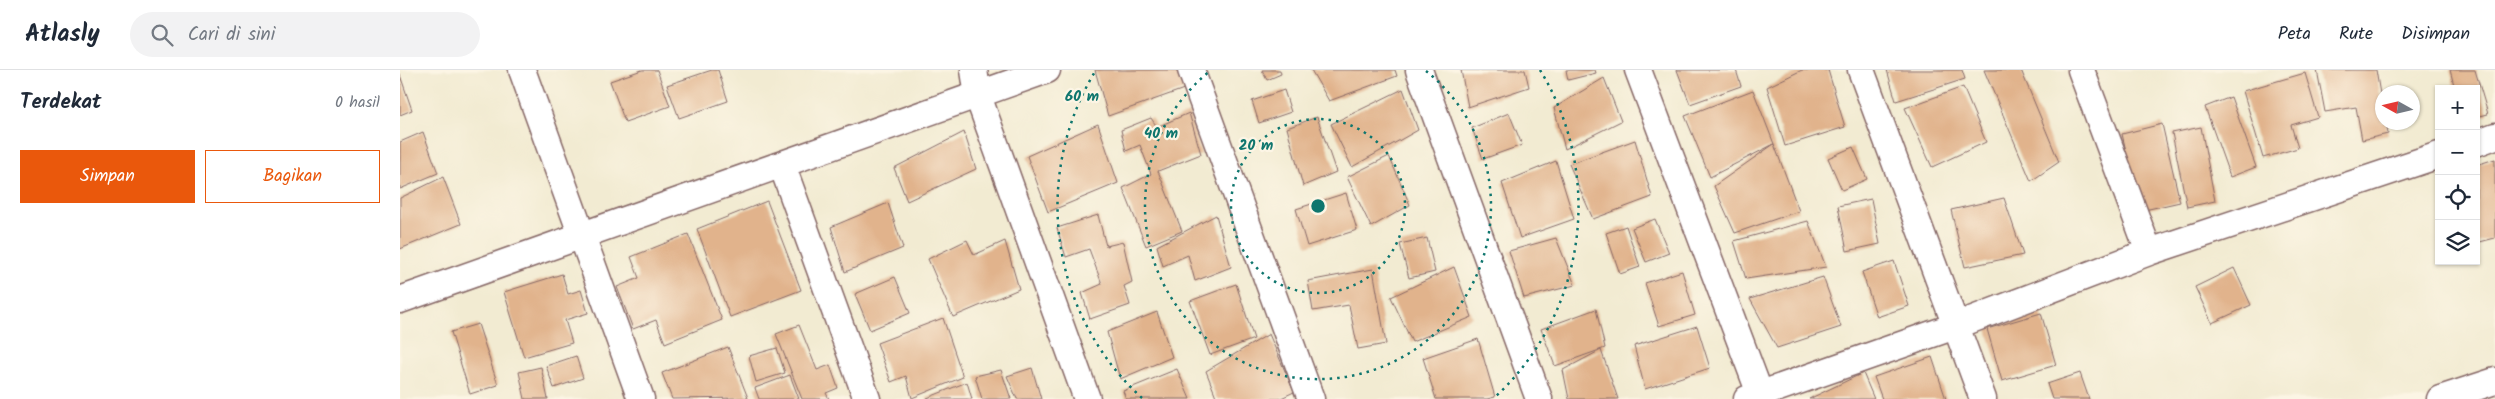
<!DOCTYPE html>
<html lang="id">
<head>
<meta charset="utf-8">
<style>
  :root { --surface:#fff; --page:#f2f2f3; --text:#1f2937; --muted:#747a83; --line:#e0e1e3; --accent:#ea580c }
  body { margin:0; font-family:Kalam,sans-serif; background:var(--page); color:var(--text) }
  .controls { position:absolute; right:15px; top:15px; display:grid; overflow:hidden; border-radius:0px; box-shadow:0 1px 4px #0004 }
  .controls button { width:45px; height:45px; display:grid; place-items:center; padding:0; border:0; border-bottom:1px solid var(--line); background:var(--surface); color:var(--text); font:25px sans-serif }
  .compass { position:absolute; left:1975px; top:15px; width:45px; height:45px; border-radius:50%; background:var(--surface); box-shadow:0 1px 4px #0004; rotate:278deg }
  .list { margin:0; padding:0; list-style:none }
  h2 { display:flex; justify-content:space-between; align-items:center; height:65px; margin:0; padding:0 20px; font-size:21px }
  h2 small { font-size:16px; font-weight:400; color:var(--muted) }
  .actions { display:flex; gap:10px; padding:15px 20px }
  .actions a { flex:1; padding:11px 0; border:1px solid var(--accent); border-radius:0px; text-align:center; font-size:18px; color:var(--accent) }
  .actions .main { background:var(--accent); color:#fff }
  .icon { flex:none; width:28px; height:28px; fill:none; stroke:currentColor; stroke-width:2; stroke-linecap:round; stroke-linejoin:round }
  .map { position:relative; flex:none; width:2095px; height:329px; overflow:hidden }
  header { display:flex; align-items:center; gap:30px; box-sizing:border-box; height:70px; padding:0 25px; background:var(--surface); border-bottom:1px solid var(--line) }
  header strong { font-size:24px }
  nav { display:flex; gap:28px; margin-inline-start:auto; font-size:18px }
  .search { width:350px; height:45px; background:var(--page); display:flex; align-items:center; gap:12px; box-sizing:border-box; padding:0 18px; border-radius:28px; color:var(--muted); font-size:19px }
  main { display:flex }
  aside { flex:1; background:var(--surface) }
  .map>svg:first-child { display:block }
</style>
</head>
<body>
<header>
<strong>Atlasly</strong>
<div class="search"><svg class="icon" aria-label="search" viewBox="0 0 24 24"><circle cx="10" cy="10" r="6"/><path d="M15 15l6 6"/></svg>Cari di sini</div>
<nav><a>Peta</a><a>Rute</a><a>Disimpan</a></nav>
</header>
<main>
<aside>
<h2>Terdekat<small>0 hasil</small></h2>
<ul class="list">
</ul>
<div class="actions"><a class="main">Simpan</a><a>Bagikan</a></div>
</aside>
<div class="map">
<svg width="2095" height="329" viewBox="0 0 2095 329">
  <rect width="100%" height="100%" fill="#fcf5e5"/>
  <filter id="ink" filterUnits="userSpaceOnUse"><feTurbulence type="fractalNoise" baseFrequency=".02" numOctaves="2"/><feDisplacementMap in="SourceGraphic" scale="10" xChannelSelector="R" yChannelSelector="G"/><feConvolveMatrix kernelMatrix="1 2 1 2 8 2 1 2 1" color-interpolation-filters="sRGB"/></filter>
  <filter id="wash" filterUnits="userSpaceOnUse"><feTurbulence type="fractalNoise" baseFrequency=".0096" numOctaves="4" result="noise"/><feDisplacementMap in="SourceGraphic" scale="20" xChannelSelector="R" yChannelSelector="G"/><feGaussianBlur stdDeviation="1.12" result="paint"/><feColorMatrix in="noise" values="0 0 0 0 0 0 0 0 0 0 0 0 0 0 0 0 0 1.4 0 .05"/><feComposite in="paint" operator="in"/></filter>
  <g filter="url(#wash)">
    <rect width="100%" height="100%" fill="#f2ebd2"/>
    <g id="blocks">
      <path fill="#e1b38c" d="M242 0H257L270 36 225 52 210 11Z
        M312 0H318L328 31 279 48 267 15Z
        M695 0H777L784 19 708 46Z
        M862 0H880L881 4 867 10Z
        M911 0H995L997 6 929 31Z
        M1061 0H1125L1129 17 1068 37Z
        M1166 0H1195L1196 3 1168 10Z
        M1277 0H1336L1341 16 1290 34Z
        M1402 0H1428L1445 57 1385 76 1367 17Z
        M1487 0H1562L1565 9 1496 31Z
        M1584 0H1621L1659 92 1631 111Z
        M1917 0H1976L1982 36V52H1986L1988 64 1962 70 1956 37 1925 42Z
        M2050 0H2075L2088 44 2076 47V19H2055Z
        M1905 3 1918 47 1891 55 1898 78 1863 88 1843 21Z
        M0 5 12 40 0 45Z
        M1204 8 1221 51 1165 79 1154 38Z
        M1563 17 1586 72 1532 97 1505 38Z
        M1003 19 1018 60 952 97 931 54Z
        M884 20 891 42 859 53 852 31Z
        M1353 20 1374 74 1310 107 1285 46Z
        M1831 27 1856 97 1830 107 1805 37Z
        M789 43 801 84 758 101 782 161 746 176 723 118 751 104 740 75 726 81 721 60 751 48 757 57Z
        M1109 43 1122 75 1083 89 1072 58Z
        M917 47 936 102 903 116 887 58Z
        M698 54 718 113 648 142 627 86Z
        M1762 54 1780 132 1740 141 1722 64Z
        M1801 57 1815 131 1787 137 1772 63Z
        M23 62 38 103 0 119V72Z
        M564 62 576 99 507 131 494 98Z
        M1235 70 1252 127 1193 149 1169 94Z
        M1374 74 1399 141 1335 163 1314 116Z
        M1453 77 1467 109 1442 120 1428 88Z
        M989 86 1010 135 971 157 947 107Z
        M2095 89V168L2076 173V95Z
        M1156 91 1174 149 1120 168 1102 113Z
        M43 107 61 154 0 179V128Z
        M946 123 957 160 907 176 896 139Z
        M1604 128 1623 185 1565 197 1551 140Z
        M1471 129 1480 174 1447 181 1438 136Z
        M367 131 401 220 330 247 297 159Z
        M488 133 503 178 445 202 431 157Z
        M698 145 706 176 723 172 732 212 724 216 730 235 690 249 682 223 702 214 689 179 666 187 657 158Z
        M816 145 831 197 795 211 788 185 763 196 757 176Z
        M1255 149 1269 183 1246 192 1232 158Z
        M1408 151 1426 197 1346 209 1334 171Z
        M1226 156 1240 197 1220 204 1206 163Z
        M288 164 322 250 265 273 256 250 233 259 217 217 239 208 231 187Z
        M1027 168 1035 202 1009 208 1000 174Z
        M1156 168 1175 215 1124 228 1109 181Z
        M567 170 574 185 605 171 619 219 553 247 528 189Z
        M1494 191 1509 236 1477 247 1462 202Z
        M1054 197 1072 247 1012 272 991 227Z
        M1834 198 1851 235 1812 253 1795 217Z
        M973 199 986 274 958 279 949 235 913 241 908 211Z
        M1282 201 1295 245 1259 256 1245 213Z
        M162 204 168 224 181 220 188 243 165 250 172 273 124 287 104 222Z
        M495 207 510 243 470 260 455 224Z
        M1423 207 1441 257 1377 278 1350 229Z
        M836 214 854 269 810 285 790 231Z
        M1196 239 1205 278 1155 296 1141 259Z
        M757 242 772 287 720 309 707 262Z
        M1641 243 1656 295 1602 311 1587 259Z
        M543 248 563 307 512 328 506 306 491 312 477 273Z
        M78 254 98 315 70 324 51 262Z
        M399 255 417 300 430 295 438 318 426 323 429 329H402L376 264Z
        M1297 256 1310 298 1245 319 1234 276Z
        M869 264 894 322 879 329H817L806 301Z
        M1078 269 1095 327 1087 329H1036L1023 288Z
        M328 277 348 328 272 329 262 303Z
        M377 278 385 303 356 312 349 286Z
        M1201 280 1218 329H1169L1163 300Z
        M176 286 183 308 154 318 146 296Z
        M1532 287 1546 329H1482L1474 307Z
        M141 297 148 329H125L119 302Z
        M632 298 641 329H617L607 306Z
        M777 299 790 329H726L723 321Z
        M601 300 611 329H582L575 306Z
        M1463 303 1474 329H1409Z
        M1680 303 1689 329H1652L1647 314Z
        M390 305 399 329H359L355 318Z
        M567 312 572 329H527V328Z"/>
    </g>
  </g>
  <g filter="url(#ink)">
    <use href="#blocks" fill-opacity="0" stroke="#856665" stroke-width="1"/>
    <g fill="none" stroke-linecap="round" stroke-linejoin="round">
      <defs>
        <path id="minor" d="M122 0 241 329
          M574 0 578 26 687 329
          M791 0 911 329
          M1019 0 1139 329
          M1238 0 1362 329
          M1461 0 1583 329
          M1681 0 1749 182
          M2076 73 2095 66
          M382 95 467 329
          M0 230 647 0
          M1347 329 1555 256 1749 182 2039 85
          M2040 329 2095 311"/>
      </defs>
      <use href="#minor" stroke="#856665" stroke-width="29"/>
      <use href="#minor" stroke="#fff" stroke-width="26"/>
    </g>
  </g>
  <g fill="none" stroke="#0f766e" stroke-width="2.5" stroke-dasharray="2.5 5">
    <circle cx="918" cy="136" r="87"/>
    <path d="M1026 1A173 173 0 1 1 810 1"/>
    <path d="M742 328A260 260 0 0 1 696 0M1140 0A260 260 0 0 1 1094 328"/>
  </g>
  <circle cx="918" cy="136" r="8" fill="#0f766e" stroke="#fcf5e5" stroke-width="2.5"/>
  <g font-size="15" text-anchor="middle" font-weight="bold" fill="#0f766e" stroke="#fcf5e5" stroke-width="4.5" stroke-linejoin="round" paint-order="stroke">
    <text x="682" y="31">60 m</text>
    <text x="761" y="68">40 m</text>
    <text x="856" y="80">20 m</text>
  </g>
</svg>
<div class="controls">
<button>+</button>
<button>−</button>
<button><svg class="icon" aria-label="locate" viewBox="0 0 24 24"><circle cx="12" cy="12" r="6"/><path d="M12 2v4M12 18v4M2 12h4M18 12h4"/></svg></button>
<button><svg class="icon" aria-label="layers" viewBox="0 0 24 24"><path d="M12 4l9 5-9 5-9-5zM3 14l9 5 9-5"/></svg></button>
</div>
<svg class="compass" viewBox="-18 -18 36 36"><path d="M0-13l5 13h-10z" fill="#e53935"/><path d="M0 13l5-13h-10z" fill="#747a83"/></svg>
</div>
</main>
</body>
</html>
